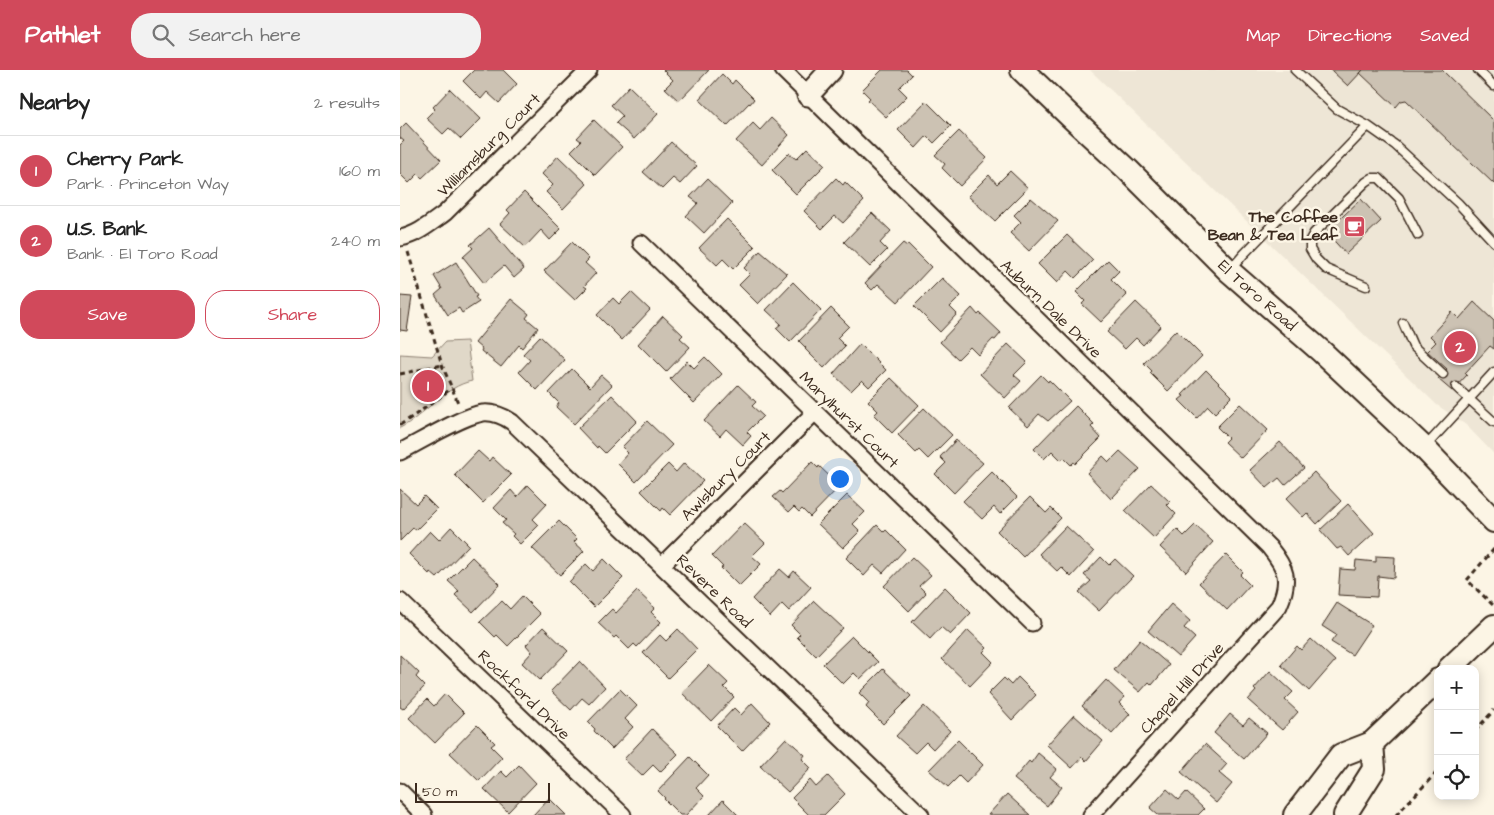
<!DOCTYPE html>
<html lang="en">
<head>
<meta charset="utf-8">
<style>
  :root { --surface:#fff; --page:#f2f2f2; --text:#222; --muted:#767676; --line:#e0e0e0; --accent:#d1495b }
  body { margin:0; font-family:"Architects Daughter",sans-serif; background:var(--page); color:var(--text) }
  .controls { position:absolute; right:15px; bottom:15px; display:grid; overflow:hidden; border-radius:10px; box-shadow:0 2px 12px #0003 }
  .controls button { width:45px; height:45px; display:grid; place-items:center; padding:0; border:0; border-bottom:1px solid var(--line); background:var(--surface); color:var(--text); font:25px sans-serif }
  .scale { position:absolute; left:15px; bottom:12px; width:135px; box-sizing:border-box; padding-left:5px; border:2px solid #3b2a1e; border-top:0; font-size:14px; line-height:18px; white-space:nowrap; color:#3b2a1e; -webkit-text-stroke:4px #fcf5e5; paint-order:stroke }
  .you { position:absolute; left:439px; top:408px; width:18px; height:18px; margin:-12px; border:4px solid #fff; border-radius:50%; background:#1a73e8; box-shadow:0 0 0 8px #1a73e833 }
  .badge { display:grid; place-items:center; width:32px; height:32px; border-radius:50%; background:var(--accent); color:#fff; font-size:16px; font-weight:700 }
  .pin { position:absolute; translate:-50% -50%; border:2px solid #fff; box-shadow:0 1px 5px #0006 }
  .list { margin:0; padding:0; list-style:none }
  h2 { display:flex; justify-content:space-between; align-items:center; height:65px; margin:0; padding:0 20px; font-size:21px }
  h2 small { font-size:16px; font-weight:400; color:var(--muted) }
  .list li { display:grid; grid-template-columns:32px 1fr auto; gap:15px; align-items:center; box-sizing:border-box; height:70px; padding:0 20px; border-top:1px solid var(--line) }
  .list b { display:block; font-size:19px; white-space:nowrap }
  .list p { margin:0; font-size:16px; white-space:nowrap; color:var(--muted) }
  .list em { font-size:16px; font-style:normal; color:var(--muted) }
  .actions { display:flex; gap:10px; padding:15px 20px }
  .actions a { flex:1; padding:11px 0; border:1px solid var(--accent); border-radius:20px; text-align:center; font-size:18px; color:var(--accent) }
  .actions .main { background:var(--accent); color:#fff }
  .icon { flex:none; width:28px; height:28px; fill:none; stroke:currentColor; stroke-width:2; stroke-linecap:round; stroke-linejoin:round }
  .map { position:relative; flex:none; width:1094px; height:745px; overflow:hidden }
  header { display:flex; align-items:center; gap:30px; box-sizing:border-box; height:70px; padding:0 25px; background:var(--accent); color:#fff }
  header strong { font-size:24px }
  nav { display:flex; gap:28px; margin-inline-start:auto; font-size:18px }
  .search { width:350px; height:45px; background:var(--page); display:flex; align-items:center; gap:12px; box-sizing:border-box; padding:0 18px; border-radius:20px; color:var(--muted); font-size:19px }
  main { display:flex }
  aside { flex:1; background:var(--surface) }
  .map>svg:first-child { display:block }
</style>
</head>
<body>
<header>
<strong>Pathlet</strong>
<div class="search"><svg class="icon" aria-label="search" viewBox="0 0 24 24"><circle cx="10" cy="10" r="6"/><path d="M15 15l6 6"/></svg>Search here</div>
<nav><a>Map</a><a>Directions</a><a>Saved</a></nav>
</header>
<main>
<aside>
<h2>Nearby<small>2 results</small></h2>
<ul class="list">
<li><span class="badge">1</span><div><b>Cherry Park</b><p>Park · Princeton Way</p></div><em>160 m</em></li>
<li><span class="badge">2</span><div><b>U.S. Bank</b><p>Bank · El Toro Road</p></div><em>240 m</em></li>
</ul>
<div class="actions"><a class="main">Save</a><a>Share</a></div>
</aside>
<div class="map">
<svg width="1094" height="745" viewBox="0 0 1094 745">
  <rect width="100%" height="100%" fill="#fcf5e5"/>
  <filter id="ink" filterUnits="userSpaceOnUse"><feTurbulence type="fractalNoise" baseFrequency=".02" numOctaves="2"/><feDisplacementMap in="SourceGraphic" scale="10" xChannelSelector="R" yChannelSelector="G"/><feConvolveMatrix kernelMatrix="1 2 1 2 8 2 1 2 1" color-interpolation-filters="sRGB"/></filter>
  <g filter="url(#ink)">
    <path fill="#eee6d6" d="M690 0H1094V384L1066 355 1037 335Z"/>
    <path fill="#e0d8c8" stroke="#8e8173" d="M67 271 72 311C45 316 24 346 0 358V284L32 286 45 272Z"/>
    <path fill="#ccc2b3" stroke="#3b2a1e" d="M74 0H103L117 14 99 33 87 22 81 29 63 11Z
      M263 0H309L279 31 265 18 273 10Z
      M482 0H507L512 5 499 18 507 26 486 47 468 30 470 28 462 20Z
      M931 0H963L948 16Z
      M963 0H1042L1094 51V114L1006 30 1001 31 996 37 960 3Z
      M322 4 332 14 335 10 354 29 350 34 349 33 327 56 299 29Z
      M229 16 258 44 234 69 216 53 223 46 211 35Z
      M50 19 81 49 61 69 49 58 43 64 26 48 35 39 33 37Z
      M526 31 551 56 534 73 527 66 516 78 498 60Z
      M371 48 389 65 362 95 336 71 353 53 360 60Z
      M194 50 222 77 195 105 171 81 181 71 177 68Z
      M6 53 41 90 22 108 18 104 9 113 0 104V75L4 71 0 68V59Z
      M559 61 587 88 560 116 542 98 545 94 535 85Z
      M271 72 297 96 280 114 273 108 262 119 243 102Z
      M407 78 425 95 396 124 372 100 389 83 396 89Z
      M158 86 187 114 163 139 146 122 153 115 142 104Z
      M610 101 628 118 595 151 568 126 589 105 597 114Z
      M436 108 443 115 445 112 464 131 443 153 435 146 422 159 404 141Z
      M307 109 332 133 304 163 286 146 298 133 290 127Z
      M124 122 161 159 150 170 141 160 125 177 100 154 110 143 107 140Z
      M631 128 658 151 629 181 610 163 621 152 614 145Z
      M961 129 981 151 946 184 926 162Z
      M472 143 491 161 480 173 487 180 470 197 444 172Z
      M327 149 355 177 333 199 323 189 317 195 299 178Z
      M89 158 124 199 114 208 104 196 84 213 63 187 73 178 70 175Z
      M667 165 693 190 675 208 668 201 657 213 638 194Z
      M172 172 189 189 185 193 196 203 184 216 187 218 175 230 144 201Z
      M503 173 507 176 508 174 531 197 498 232 478 214 472 220 465 213Z
      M360 181 387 204 358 234 339 215 350 204 344 198Z
      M708 190 719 201 711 209 727 225 701 252 682 234 685 231 676 222Z
      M56 192 77 226 75 227 79 232 62 243 59 238 48 245 35 225 42 219 34 206Z
      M542 208 561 226 550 237 557 244 540 262 514 236Z
      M393 212 421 240 390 272 376 258 381 254 366 240Z
      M231 222 250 240 222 270 197 245 213 228 219 234Z
      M0 226 12 227 7 261 0 260Z
      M111 229 129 244 126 248 138 258 122 278 119 275 101 297 81 281 82 279 75 273Z
      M736 232 761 256 743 275 736 268 725 279 707 262Z
      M1074 232 1094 251V279L1090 276 1065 303 1067 305 1052 321 1038 309 1047 299 1027 281 1036 272 1030 266 1052 242 1059 249Z
      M431 238 449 256 437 268 445 276 424 298 405 279 406 278 399 271Z
      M572 238 578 245 580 243 601 263 595 270 593 269 578 285 570 277 558 289 540 272Z
      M263 246 283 265 280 268 290 277 266 302 238 274Z
      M776 260 802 286 768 321 750 303 752 301 744 293Z
      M140 266 165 290 137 320 119 302 130 290 123 284Z
      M460 274 486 300 469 317 462 310 451 321 433 304Z
      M608 274 627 292 614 305 621 311 605 328 580 304Z
      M305 287 322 304 294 333 270 309 287 291 294 298Z
      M172 299 190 317 201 305 212 315 174 354 156 337 159 333 149 323Z
      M806 300 832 326 815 343 808 336 797 348 779 330 784 326 782 325Z
      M641 305 648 312 649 310 670 331 648 351 639 344 628 356 609 338Z
      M491 308 519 335 492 363 474 345 478 341 468 331Z
      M338 315 356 332 352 336 363 346 347 362 351 366 343 375 326 359 320 366 304 351Z
      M212 325 237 351 205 383 198 376 197 378 178 358Z
      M840 334 868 360 841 388 824 372 828 368 817 357Z
      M676 336 694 354 691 357 701 368 675 394 674 392 671 395 664 388 661 390 652 381 644 389 634 379Z
      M524 338 552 365 528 389 519 380 516 383 498 365Z
      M247 351 272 375 236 412 218 394 228 383 222 377Z
      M556 370 583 393 554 423 535 404 546 393 540 387Z
      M880 372 904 398 885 415 879 408 867 418 850 400Z
      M78 381 89 391 92 387 111 405 83 433 55 405Z
      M720 381 740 399 711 429 687 403 703 386 709 392Z
      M412 392 418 398 419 396 440 416 410 447 402 439 399 442 394 437 389 442 373 427 380 421 382 423Z
      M284 393 303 411 270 445 263 438 261 441 241 421 268 394 276 402Z
      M592 402 617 427 600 444 594 437 582 449 563 431Z
      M914 402 941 431 917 454 907 443 903 447 886 429Z
      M751 414 770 432 767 435 776 444 754 468 725 441Z
      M128 415 147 434 133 449 139 455 120 474 112 466 114 464 102 453 106 450 94 438 111 420 117 427Z
      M0 419 16 434 24 426 37 439 16 460 13 458 0 471Z
      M447 425 465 442 453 454 460 461 443 478 418 454Z
      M630 427 646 443 651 438 661 448 623 487 597 461Z
      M948 434 974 463 949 486 941 477 937 479 920 460Z
      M159 451 177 469 174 472 184 481 160 505 132 478Z
      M344 453 365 473 352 486 361 494 339 516 321 498 323 497 312 486Z
      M477 455 484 462 486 460 505 479 483 503 474 495 464 506 446 488Z
      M795 455 813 472 786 502 760 477 777 459 784 466Z
      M666 456 694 482 671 507 661 497 657 501 639 484Z
      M51 457 69 475 37 508 30 502 29 504 9 484 30 461 39 470Z
      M826 485 843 502 840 505 850 515 827 540 799 513Z
      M976 486 995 487 994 508 978 506 977 527 938 525 940 499 955 500 956 490 976 492Z
      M72 487 100 514 73 542 55 525 59 521 48 511Z
      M512 487 531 505 519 516 526 523 509 541 484 516Z
      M701 487 709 495 715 489 733 506 699 541 679 522 691 511 684 505Z
      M204 489 223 508 194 537 169 512 186 494 193 501Z
      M380 499 389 507 394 501 411 517 389 541 382 534 370 547 352 529Z
      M545 517 571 543 550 565 541 557 530 569 512 552Z
      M237 521 255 538 251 542 261 552 237 577 234 574 229 579 216 566 214 568 198 553 212 539 216 543Z
      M122 526 140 544 108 576 97 565 95 567 80 552 102 531 110 539Z
      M414 531 443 558 416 586 397 567 400 564 391 555Z
      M937 533 972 555 952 585 931 572 936 565 922 556Z
      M771 534 790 551 784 558 795 568 778 587 748 561Z
      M143 557 168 581 140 610 122 593 132 582 126 575Z
      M278 559 297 579 268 608 243 583 260 565 266 571Z
      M568 560 587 578 583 582 593 592 570 616 542 589Z
      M452 566 478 592 460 609 454 603 443 614 423 594Z
      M911 569 935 591 909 621 881 595 897 576 901 580Z
      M740 570 769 595 752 615 749 612 740 622 714 600Z
      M0 585 19 603 16 607 25 616 3 639 0 637Z
      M180 591 205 617 189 634 182 628 171 640 151 621Z
      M309 595 328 613 324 617 334 627 311 651 282 623Z
      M483 599 511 626 483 654 466 637 469 633 459 623Z
      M870 601 893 622 885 630 898 642 882 660 848 630 856 621 854 619Z
      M618 607 636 625 612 650 588 624 604 608 611 615Z
      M706 610 724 627 719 633 730 644 712 664 682 636Z
      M220 619 237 636 225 649 233 657 212 679 194 661 195 659 188 652Z
      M45 624 64 643 35 673 9 648 27 629 34 636Z
      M352 633 370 652 342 681 317 656 334 638 341 645Z
      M524 636 550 661 533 679 526 672 515 683 496 666Z
      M830 644 843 655 849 648 867 663 844 689 814 663Z
      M674 645 703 671 686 691 682 687 672 698 647 675Z
      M77 655 95 673 91 676 102 687 79 711 50 683Z
      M252 659 278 684 260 702 253 695 242 706 224 689Z
      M386 668 405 685 402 689 411 698 388 722 360 696Z
      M558 670 583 695 566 713 559 706 548 717 529 700Z
      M805 674 827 694 819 703 832 714 816 733 781 702Z
      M638 683 657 699 650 707 662 717 647 736 614 709 629 691 631 693Z
      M290 687 308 705 296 718 304 726 286 745H280L264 729 265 728 258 721Z
      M119 695 136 713 108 742 84 719 101 701 107 707Z
      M428 706 445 724 424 745H409L392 728 410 710 416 717Z
      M767 719 779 730 786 722 804 739 798 745H758L750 738Z
      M607 724 630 745H588Z
      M149 728 166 745H133Z
      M323 730 338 745H309Z"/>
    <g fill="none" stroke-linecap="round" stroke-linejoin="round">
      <defs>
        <path id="lane" d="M895 0 937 39 968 56 995 75 1058 133 1094 172
          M1078 0 1094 16
          M831 199 844 184 968 56
          M966 216 926 199 916 189 910 179V170L914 163 966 112 972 108H979L999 128 1018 165
          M1003 253 1013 276 1043 304
          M1056 317 1094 352
          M1026 376 1094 302"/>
        <path id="street" d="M383 0 869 477C886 498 891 509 879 536L691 745
          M0 168C17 165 31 153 45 143L189 0
          M241 173 632 553
          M0 382C20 372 62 346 83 343 94 342 103 346 112 352L521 745
          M262 495 415 342
          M0 531 223 745
          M0 721 24 745"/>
        <path id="secondary" d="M408 25 431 0"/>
        <g id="primary">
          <path id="s1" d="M622 0 671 47 728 100 829 201 922 282 1024 378 1094 451"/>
          <path d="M1049 599 1094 556"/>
          <path d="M895 745 941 685 972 673 1038 610"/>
          <path d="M945 745 974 699 972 673"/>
        </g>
      </defs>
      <use href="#lane" stroke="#3b2a1e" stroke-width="11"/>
      <use href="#street" stroke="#3b2a1e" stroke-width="19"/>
      <use href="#secondary" stroke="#3b2a1e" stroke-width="25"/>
      <use href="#primary" stroke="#3b2a1e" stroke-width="26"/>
      <path stroke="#3b2a1e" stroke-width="3" stroke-dasharray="5 4" stroke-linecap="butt" d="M8 182 42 295 59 335
        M0 304 42 295
        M0 355 28 336 52 318
        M1094 479 1067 510 1094 536
        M1075 661 1094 640
        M996 745 1038 701"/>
      <use href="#lane" stroke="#fcf5e5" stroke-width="8"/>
      <use href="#street" stroke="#fcf5e5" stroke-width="15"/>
      <use href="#secondary" stroke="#fcf5e5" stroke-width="21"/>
      <use href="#primary" stroke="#fcf5e5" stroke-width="22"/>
    </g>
  </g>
  <defs>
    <symbol id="cafe-square" viewBox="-11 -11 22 22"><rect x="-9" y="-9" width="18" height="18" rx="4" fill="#d1495b" stroke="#fcf5e5"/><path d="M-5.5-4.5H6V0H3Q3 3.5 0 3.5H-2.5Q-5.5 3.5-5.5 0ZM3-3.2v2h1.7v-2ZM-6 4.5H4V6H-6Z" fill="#fff"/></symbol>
  </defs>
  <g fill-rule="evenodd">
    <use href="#cafe-square" x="942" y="144" width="25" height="25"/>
  </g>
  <g text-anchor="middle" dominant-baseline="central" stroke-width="5" stroke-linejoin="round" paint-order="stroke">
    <g font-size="16" fill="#3b2a1e" stroke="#fcf5e5">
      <text transform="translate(89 75) rotate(-45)">Williamsburg Court</text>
      <text stroke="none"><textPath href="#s1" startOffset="326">El Toro Road</textPath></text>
      <text transform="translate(651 239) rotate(44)">Auburn Dale Drive</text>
      <text transform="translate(449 350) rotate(44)">Marylhurst Court</text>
      <text transform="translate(326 406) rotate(-45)">Awlsbury Court</text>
      <text transform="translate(314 521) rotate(44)">Revere Road</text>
      <text transform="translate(782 618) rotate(-48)">Chapel Hill Drive</text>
      <text transform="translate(124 625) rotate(44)">Rockford Drive</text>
    </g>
    <g font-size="16" font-weight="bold" fill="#3b2a1e" stroke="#fcf5e5" text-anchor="end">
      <text x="938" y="147">The Coffee<tspan x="938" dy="18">Bean &amp; Tea Leaf</tspan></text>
    </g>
  </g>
</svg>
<div class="controls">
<button>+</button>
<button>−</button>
<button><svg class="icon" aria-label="locate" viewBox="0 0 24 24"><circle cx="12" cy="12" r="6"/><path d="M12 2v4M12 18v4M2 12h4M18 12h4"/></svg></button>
</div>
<div class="scale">50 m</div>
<div class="you"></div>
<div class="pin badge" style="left:28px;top:316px">1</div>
<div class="pin badge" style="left:1060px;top:277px">2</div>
</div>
</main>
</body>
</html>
